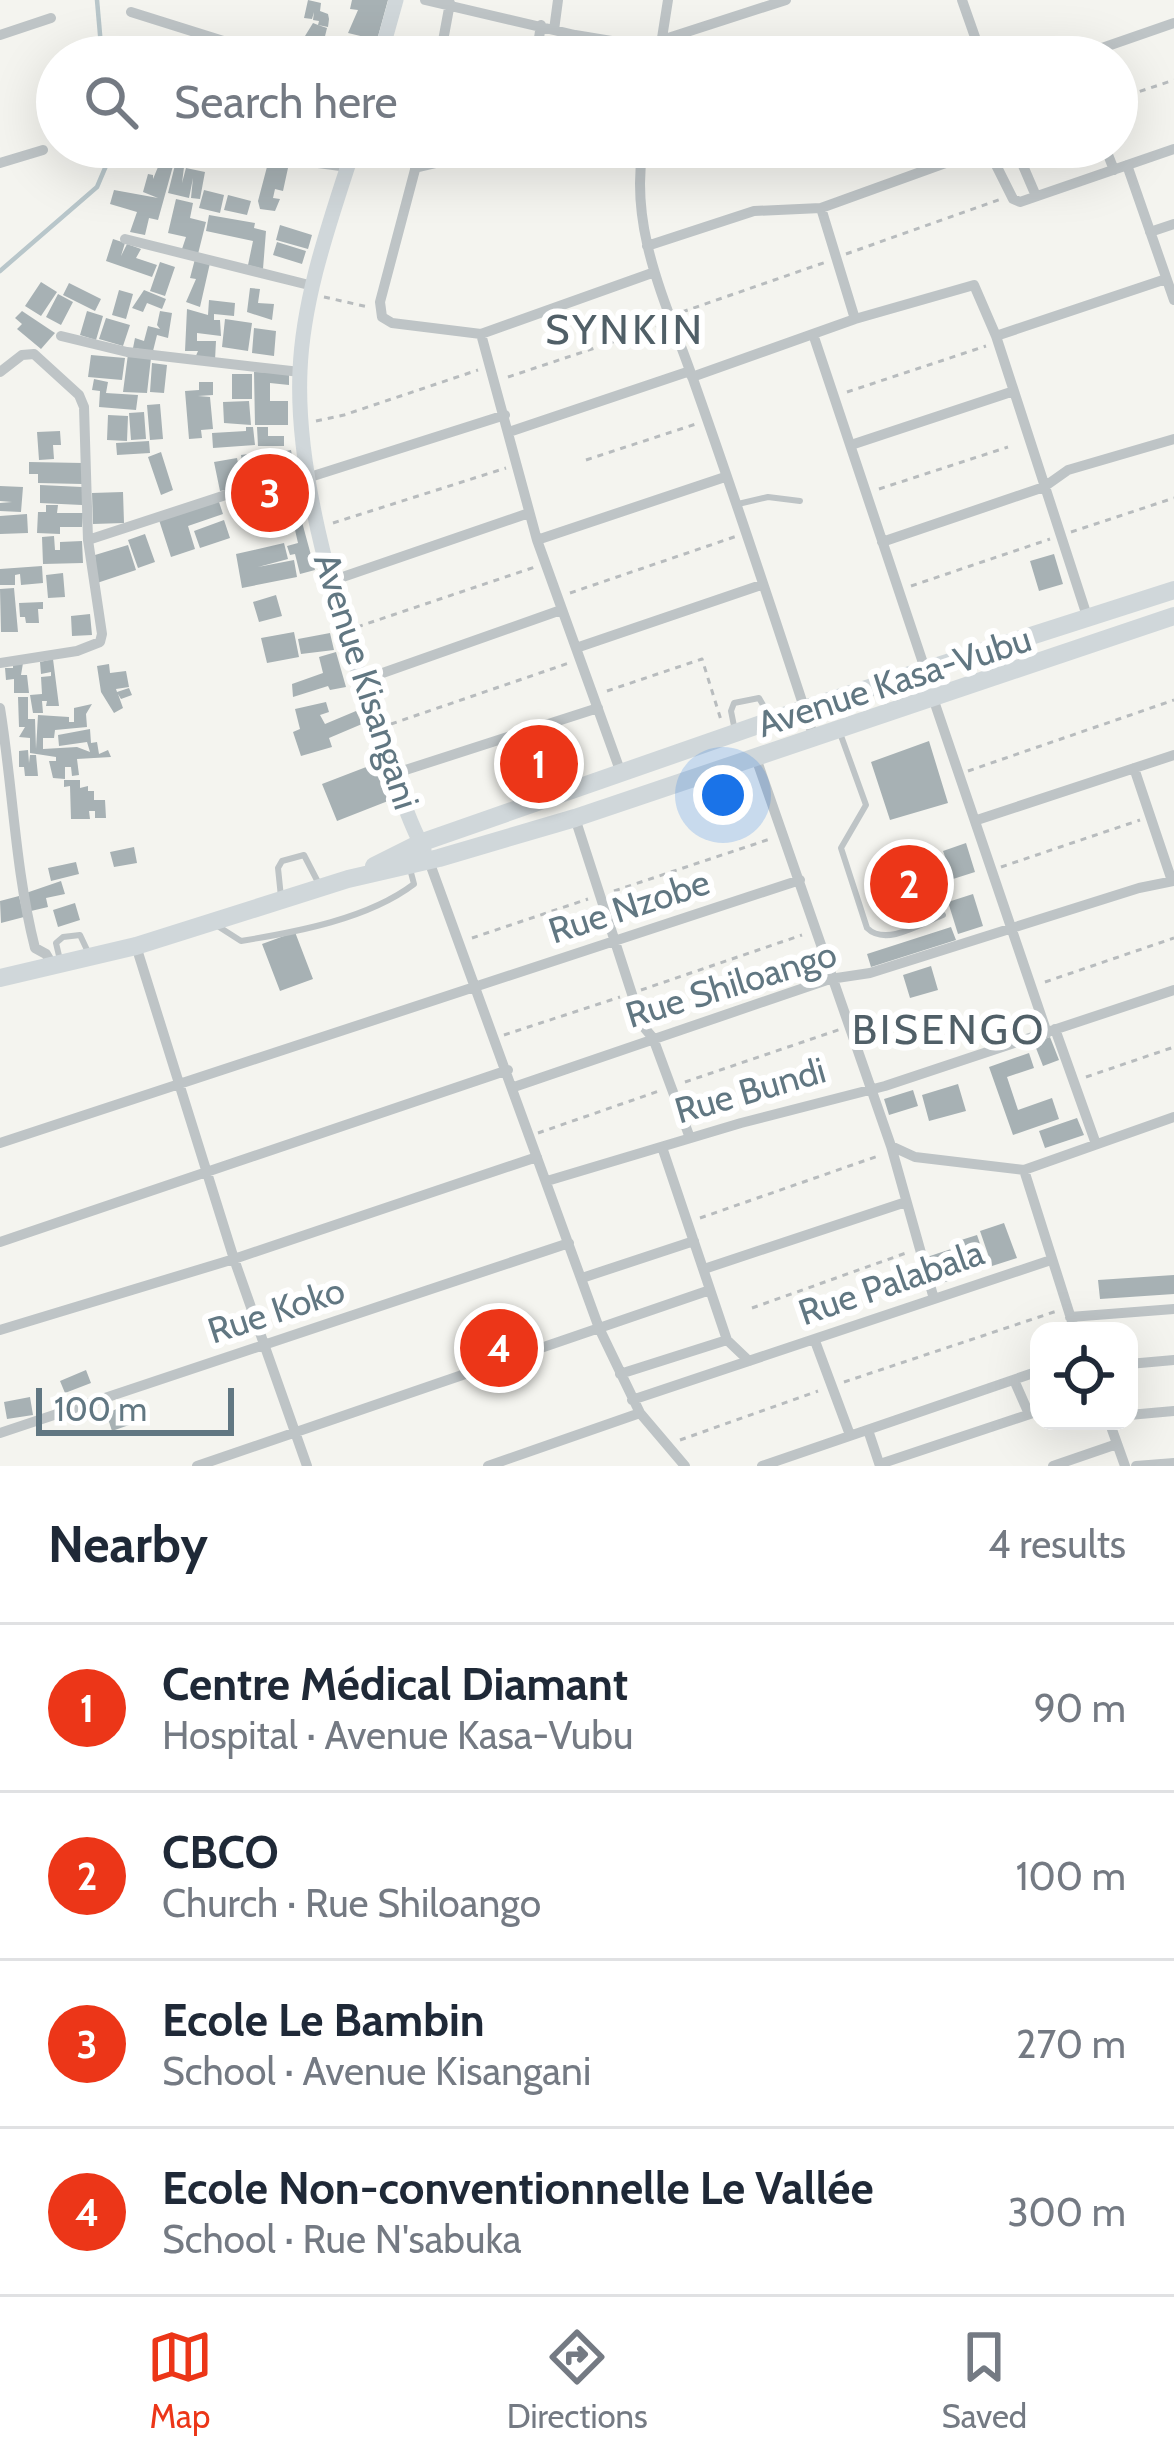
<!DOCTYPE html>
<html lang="en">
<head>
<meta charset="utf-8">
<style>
  :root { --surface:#fff; --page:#f2f2f3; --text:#1f2937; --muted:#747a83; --line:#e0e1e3; --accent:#ec3618 }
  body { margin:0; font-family:Cabin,sans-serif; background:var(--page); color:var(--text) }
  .controls { position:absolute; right:36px; bottom:36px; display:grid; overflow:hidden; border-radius:24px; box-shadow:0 12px 48px #0002 }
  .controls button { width:108px; height:108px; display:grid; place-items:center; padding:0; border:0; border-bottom:3px solid var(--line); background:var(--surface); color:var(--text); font:60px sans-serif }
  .scale { position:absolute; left:36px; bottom:30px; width:198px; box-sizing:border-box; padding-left:12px; border:6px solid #617782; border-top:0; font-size:33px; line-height:42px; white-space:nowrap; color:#617782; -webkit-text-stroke:9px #fff; paint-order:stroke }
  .you { position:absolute; left:723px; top:795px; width:42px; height:42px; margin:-30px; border:9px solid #fff; border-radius:50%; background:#1a73e8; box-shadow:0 0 0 18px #1a73e833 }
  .badge { display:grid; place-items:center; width:78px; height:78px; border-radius:50%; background:var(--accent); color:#fff; font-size:39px; font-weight:700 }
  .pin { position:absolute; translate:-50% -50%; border:6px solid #fff; box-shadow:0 3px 12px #0006 }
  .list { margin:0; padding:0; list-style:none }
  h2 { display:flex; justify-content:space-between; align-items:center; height:156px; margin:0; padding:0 48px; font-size:51px }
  h2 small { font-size:39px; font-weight:400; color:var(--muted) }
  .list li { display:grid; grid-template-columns:78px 1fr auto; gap:36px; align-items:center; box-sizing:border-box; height:168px; padding:0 48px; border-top:3px solid var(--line) }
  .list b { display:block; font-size:45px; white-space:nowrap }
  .list p { margin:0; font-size:39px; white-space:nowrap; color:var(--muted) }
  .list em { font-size:39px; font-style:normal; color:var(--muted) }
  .icon { flex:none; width:66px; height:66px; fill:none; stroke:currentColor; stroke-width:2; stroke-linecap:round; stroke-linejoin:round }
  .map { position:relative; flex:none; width:1174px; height:1466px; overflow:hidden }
  .search { position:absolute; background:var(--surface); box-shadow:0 12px 48px #0002; left:36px; right:36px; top:36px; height:132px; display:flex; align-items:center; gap:30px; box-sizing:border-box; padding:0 42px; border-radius:66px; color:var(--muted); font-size:45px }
  .sheet { height:828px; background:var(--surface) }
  nav { display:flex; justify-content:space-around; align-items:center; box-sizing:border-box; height:168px; border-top:3px solid var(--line); background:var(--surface); font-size:33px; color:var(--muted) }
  nav a { display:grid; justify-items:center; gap:6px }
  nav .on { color:var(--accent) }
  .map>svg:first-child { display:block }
</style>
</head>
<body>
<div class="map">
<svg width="1174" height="1466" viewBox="0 0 1174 1466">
  <rect width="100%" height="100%" fill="#f4f4ef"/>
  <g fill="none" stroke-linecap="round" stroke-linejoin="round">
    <path stroke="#b8c6ca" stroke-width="4.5" d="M97 0 102 57
      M0 271 97 187 114 147"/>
  </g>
  <path fill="#a7b1b4" d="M308 0 321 3 320 11 328 14 329 19 328 27 318 25 327 28 320 57 300 56 305 36 313 23 318 25 319 21 313 20 314 12 312 19 304 18Z
    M352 0H388L377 40 348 33 358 10 350 9Z
    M736 147H828L842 150 839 168Z
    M163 155 172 158 169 165 173 166 158 220 149 218 145 235 130 232 137 212 110 204 114 190 158 198 143 192 148 174 153 175V179Z
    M268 163 288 168 283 191 275 189 273 198 280 199 275 211 260 209 258 201Z
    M175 165 184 167 182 183 186 168 205 172 200 199 191 198 193 178 189 198 168 193Z
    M204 190 224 195 220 213 199 208Z
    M228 195 251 201 247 215 224 210Z
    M176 199 193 203 190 218 206 222 198 254 182 249 186 237 168 233Z
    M209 215 255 223 254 228 266 231 263 269 248 265 253 241 206 231Z
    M280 225 312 235 308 249 276 240Z
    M113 239 125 243 121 256 127 244 141 249 136 258 157 265 152 277 106 261Z
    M277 242 306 251 302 264 273 255Z
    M195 259 210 263 200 307 186 302 196 279 190 278Z
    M160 262 175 267 165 296 150 291Z
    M41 282 57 292 41 316 25 306Z
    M69 283 101 299 95 311 63 295Z
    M250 288 260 289 258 303 274 304 272 320 247 312Z
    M119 290 133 294 126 319 112 315Z
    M144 290 166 299 162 309 147 303 143 312 132 308Z
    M58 294 73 302 61 325 46 317Z
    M209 300 235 303 234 316 214 314V320H220L221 336 197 333V341H216L215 360 195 358 198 351H185L187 309 208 315Z
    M22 311 55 333 41 349 17 329 22 324 15 318Z
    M87 311 103 316 96 340 80 335Z
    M160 311 172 313 168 338 157 335 153 351 133 348 135 338 144 341 148 326 160 329 157 325Z
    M106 318 130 325 123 346 99 339Z
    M225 319 252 323 248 351 222 347Z
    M254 328 276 331 274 356 252 353Z
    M128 354 151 358 147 393 123 392Z
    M91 355 125 358 122 380 88 377Z
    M152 363 167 365 164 393 150 392Z
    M254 372 289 373V385L270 383V401H288V425H255Z
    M232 374H252V399H232Z
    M94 379 108 382 106 393 138 395 136 410 99 407 100 391 92 390Z
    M199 382H213V395L198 396 210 397 213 429 201 430 202 438 189 439 185 391 199 390Z
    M249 401 251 425 224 423 223 402Z
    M160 404 163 439 150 440 147 405Z
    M144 412 146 439 131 440 129 413Z
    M108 415 128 416 127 441 107 440Z
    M246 427H253L255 445 213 448 212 433 246 431Z
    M257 427H268V436H284V446H258Z
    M60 431 61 445H53L54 459 39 460 37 432Z
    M149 441 150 453 117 455 116 443Z
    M291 450 296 476 279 479 274 453Z
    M271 451 275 480 245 484 241 455Z
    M161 452 173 490 161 495 148 457Z
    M237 458 243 487 220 491 214 462Z
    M29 462 83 463 82 484 38 483V474H29Z
    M297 483 303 510 299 511 315 570 300 574 295 554 290 555 287 546 298 543 295 530 279 534 275 517 283 515 276 487Z
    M40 485 82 487V505L40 503Z
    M0 486 23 487 21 512 0 511V503L12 502 0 501Z
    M276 490 279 511 253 514 252 493Z
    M123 492 124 523 93 524 92 493Z
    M218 499 223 514 188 526 195 549 171 557 159 520Z
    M46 505H58L57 513H83L82 527H60V534L37 533 38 512H46Z
    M27 514 28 533 0 534V516Z
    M224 520 230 538 200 548 194 531Z
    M145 534 155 562 138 568 128 540Z
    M54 536 55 550H60V542L82 541 83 563 43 564 42 537Z
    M284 543 288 559 258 567 294 560 297 577 242 588 236 554Z
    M128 545 136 570 97 583 95 555Z
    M1054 554 1063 584 1039 591 1030 561Z
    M42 566 43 583 21 585 20 574 15 575V585H0V569Z
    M63 573 65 597 48 598 46 575Z
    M14 588 18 632H1L0 589Z
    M276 595 282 616 259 622 253 602Z
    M43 602V609H38L39 623H26L25 617H20L19 603Z
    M90 614 92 635 72 636 71 616Z
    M294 632 299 657 267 663 261 638Z
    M330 633 334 650 301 654 298 639Z
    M336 652 346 687 330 690 328 686 293 697 292 684 323 673 319 657Z
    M53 659 59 706H46L47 701H42L43 713H33L30 695 42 694 41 677 51 676V672L41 674 40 662Z
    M13 663H23L21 675H27L29 693H14V679L6 680 5 668H13Z
    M109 664 110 673 126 671 129 687 116 689 117 692 129 688 132 695 121 699 118 694 123 708 114 713 101 692 97 666Z
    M18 697H28V719H35L36 749 38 715 69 717V722H74V708L92 704 86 714 87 727 55 730 54 738H43V749L77 747 90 752 87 742 59 746 58 735 90 729 91 743 97 742 99 754 108 750 111 757 77 759 79 775 72 776 71 767H65V779L53 778 49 761H56V757L30 753V738L19 737 25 727H19Z
    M326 702 329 712 320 715 325 724 356 711 362 724 329 738 332 747 301 756 293 732 300 729 295 709Z
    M929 741 948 803 890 820 871 762Z
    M28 750 29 763 30 755H36L38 776H25L24 767H19V751Z
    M374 764 388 801 337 821 322 784Z
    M64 780H80V788L88 786V791H94V800H105L106 818H95V811H89L90 819H71L70 786 64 787Z
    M966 843 975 872 953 879 943 851Z
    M134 847 137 863 114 867 110 852Z
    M918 847 933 892 885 908 870 863Z
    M76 862 79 874 51 881 48 868Z
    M61 881 65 894 46 898 48 907 31 911 26 893Z
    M973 894 983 926 958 934 948 902Z
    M19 896 24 917 1 923 0 901Z
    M75 903 80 920 58 927 53 910Z
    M951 927 956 940 871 967 867 954Z
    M295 932 313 979 280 991 262 944Z
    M931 966 938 990 910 998 903 975Z
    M1050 1037 1059 1060 1043 1066 1034 1043Z
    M1029 1053 1034 1068 1007 1077 1018 1110 1052 1098 1059 1119 1013 1135 989 1067Z
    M958 1084 966 1111 929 1121 922 1095Z
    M913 1090 918 1106 889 1115 884 1099Z
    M1077 1118 1084 1135 1045 1148 1039 1131Z
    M1004 1223 1017 1258 992 1266 980 1231Z
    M977 1235 985 1258 966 1264 958 1241Z
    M957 1247 966 1275 936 1285 927 1257Z
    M1174 1275V1294L1100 1299 1098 1280Z
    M86 1370 91 1383 65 1393 60 1381Z
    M30 1397 33 1415 7 1419 4 1402Z
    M125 1406 132 1424 112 1431 106 1413Z"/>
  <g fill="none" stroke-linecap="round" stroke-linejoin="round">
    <path stroke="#b8bcbe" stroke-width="3" stroke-dasharray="6 6" stroke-linecap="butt" d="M1117 99 1174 80
      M846 254 1001 199
      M324 297 368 307
      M682 312 826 262
      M508 377 658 327
      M847 392 986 346
      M316 421 344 415 478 370
      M586 460 699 423
      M879 489 1008 447
      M333 523 506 468
      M1071 532 1174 498
      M911 586 1050 539
      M570 593 737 536
      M357 627 535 567
      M607 691 702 659 721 720
      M391 724 569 663
      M968 771 1174 700
      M1001 867 1140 820
      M614 891 770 839
      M472 938 588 899
      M1045 982 1174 938
      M641 990 802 935
      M504 1035 620 997
      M1086 1077 1174 1047
      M685 1082 841 1029
      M538 1133 659 1091
      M700 1218 878 1156
      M752 1308 906 1253
      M844 1382 1057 1311
      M680 1440 818 1391"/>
    <path stroke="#bec4c6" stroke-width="6" d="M738 504 768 497 800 501
      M735 731 731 711 734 703 759 698 770 717
      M840 733 866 805 841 848 867 928C886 947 922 923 943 915
      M281 897 278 868 282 861 304 855 320 886
      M216 925 241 941C296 932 368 919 414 884L409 865
      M60 960 56 943 63 937 80 935 88 952"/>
    <path stroke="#bec4c6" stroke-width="10" d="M425 0 575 35 660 49
      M962 0 982 57
      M131 12 274 57
      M554 30 558 0
      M0 35 51 18
      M662 40 786 0
      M440 57 450 3
      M536 57 541 25
      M659 57 668 0
      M1076 57 1174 23
      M198 147 348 167
      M421 147 380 302 382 317 392 323 481 334 652 273
      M556 147 641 157
      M643 147C629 230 666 302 693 379 735 498 775 618 814 738
      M987 147 1013 199 1020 202 1174 149
      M1015 147 1036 196
      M1105 147 1114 170
      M0 163 43 150
      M1127 165 1174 300
      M415 168 504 147
      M821 208 855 319
      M1150 232 1174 224
      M125 239 313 286
      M647 246 754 211 821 208 987 148
      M481 334 537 540 621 773
      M813 334 925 669
      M61 336 127 352 300 372
      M996 336 1166 279
      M0 372 22 355 34 354 79 395 84 407 88 540 102 634 100 642 77 651 0 663
      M692 377 855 319 974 285 996 336 1088 619
      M509 432 690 371
      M851 445 1014 391
      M88 540 244 489 310 477 505 415
      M537 540 725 477
      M882 542 1044 487 1068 470 1174 439
      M331 581 529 513
      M576 648 761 585
      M360 681 561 610
      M933 698 1047 1033
      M0 708C13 788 15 870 35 948L46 954 53 966
      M756 758 891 1146 915 1157 1024 1170 1174 1117
      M1134 768 1172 881
      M393 774 598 708
      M575 818 642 1025 653 1038 690 1138
      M977 820 1174 755
      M429 861 599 1328 640 1413 685 1466
      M136 946 234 1259 307 1466
      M1055 1029 1096 1144
      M514 1087 830 979 870 973 1139 888 1174 881
      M0 1143 800 880
      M891 1146 934 1299
      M662 1147 727 1340
      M1024 1170 1075 1331
      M547 1181 741 1123 885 1086 1174 990
      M0 1242 508 1070
      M704 1269 906 1202
      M582 1278 694 1241
      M1070 1317 1174 1309
      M0 1330 234 1259 537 1157
      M815 1341 850 1435
      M1129 1364 1174 1360
      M620 1374 727 1340 749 1361
      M1014 1380 1029 1414
      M632 1400 1051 1260
      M1129 1415 1174 1411
      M1109 1421 1125 1466
      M868 1430 880 1466
      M0 1433 569 1243
      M880 1464 1039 1411
      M197 1466 710 1290
      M488 1466 640 1413
      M762 1466 1039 1371
      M1053 1466 1117 1444
      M1136 1466 1174 1463"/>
    <path stroke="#d0d7da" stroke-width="15" d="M380 57 396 0
      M354 147C331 219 303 295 300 371 295 481 341 626 378 730 393 770 404 812 424 850"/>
    <path stroke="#d0d7da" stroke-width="18" d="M374 866 420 843 804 709 1174 590
      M0 978 136 946 348 879 439 858 575 818 1174 616"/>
  </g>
  <g text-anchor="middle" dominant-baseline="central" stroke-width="12" stroke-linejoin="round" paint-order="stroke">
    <g font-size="36" fill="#617782" stroke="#fff">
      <text transform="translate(367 681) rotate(72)">Avenue Kisangani</text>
      <text transform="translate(894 681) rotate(-18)">Avenue Kasa-Vubu</text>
      <text transform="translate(629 906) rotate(-18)">Rue Nzobe</text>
      <text transform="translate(731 984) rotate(-17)">Rue Shiloango</text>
      <text transform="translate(750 1090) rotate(-16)">Rue Bundi</text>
      <text transform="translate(891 1282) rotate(-19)">Rue Palabala</text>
      <text transform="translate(276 1310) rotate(-18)">Rue Koko</text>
    </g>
    <g font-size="42" letter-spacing="3" fill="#505f67" stroke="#fff">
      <text x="625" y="329">SYNKIN</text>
      <text x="949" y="1029">BISENGO</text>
    </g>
  </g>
</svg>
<div class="controls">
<button><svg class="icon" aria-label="locate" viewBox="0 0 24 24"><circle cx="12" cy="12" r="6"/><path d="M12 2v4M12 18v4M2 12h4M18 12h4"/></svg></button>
</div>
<div class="scale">100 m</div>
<div class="you"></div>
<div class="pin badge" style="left:539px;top:764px">1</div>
<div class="pin badge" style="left:909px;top:884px">2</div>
<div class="pin badge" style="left:270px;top:493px">3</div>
<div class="pin badge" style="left:499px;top:1348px">4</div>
<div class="search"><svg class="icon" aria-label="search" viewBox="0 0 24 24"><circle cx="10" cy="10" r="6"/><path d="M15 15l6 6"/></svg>Search here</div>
</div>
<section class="sheet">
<h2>Nearby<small>4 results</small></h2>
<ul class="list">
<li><span class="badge">1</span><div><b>Centre Médical Diamant</b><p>Hospital · Avenue Kasa-Vubu</p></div><em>90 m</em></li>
<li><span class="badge">2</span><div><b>CBCO</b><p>Church · Rue Shiloango</p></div><em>100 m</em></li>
<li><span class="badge">3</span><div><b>Ecole Le Bambin</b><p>School · Avenue Kisangani</p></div><em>270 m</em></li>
<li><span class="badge">4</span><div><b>Ecole Non-conventionnelle Le Vallée</b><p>School · Rue N'sabuka</p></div><em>300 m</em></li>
</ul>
</section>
<nav>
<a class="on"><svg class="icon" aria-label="map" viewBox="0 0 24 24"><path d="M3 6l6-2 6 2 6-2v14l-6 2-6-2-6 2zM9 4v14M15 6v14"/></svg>Map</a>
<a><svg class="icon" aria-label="directions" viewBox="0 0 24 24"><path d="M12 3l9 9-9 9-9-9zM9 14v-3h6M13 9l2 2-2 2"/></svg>Directions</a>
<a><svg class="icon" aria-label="saved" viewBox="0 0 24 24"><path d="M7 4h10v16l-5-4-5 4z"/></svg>Saved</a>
</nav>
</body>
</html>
